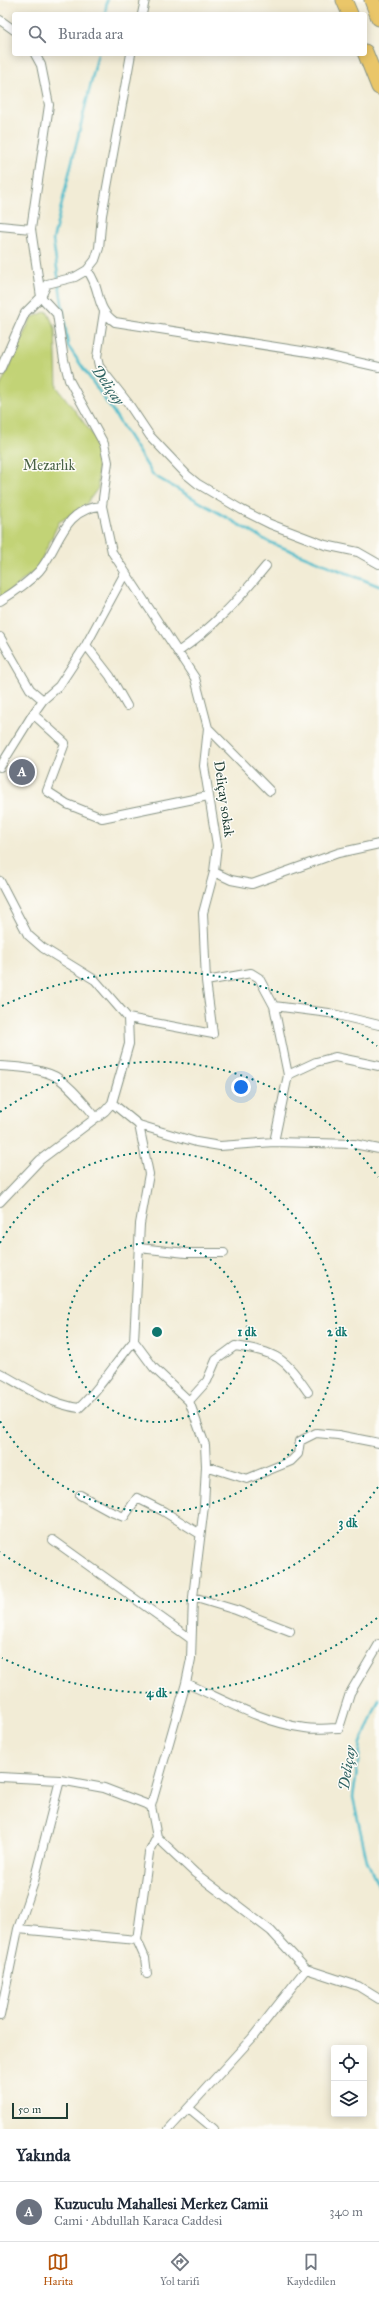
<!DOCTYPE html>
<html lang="tr">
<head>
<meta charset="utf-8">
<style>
  :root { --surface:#fff; --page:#f6f6f7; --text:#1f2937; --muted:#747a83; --line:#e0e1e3; --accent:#b45309 }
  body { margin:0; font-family:"IM FELL Great Primer",serif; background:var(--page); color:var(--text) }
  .controls { position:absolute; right:12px; bottom:12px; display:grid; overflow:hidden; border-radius:4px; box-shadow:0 2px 10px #0003 }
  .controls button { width:36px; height:36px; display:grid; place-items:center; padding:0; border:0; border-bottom:1px solid var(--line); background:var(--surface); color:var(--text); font:20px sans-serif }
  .scale { position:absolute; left:12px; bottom:10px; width:56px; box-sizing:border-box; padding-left:4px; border:2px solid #1f3d34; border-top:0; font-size:11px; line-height:14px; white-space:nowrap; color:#1f3d34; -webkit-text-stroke:3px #fdfcf7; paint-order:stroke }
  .you { position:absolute; left:241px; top:1087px; width:14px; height:14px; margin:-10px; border:3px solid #fff; border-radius:50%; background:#1a73e8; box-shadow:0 0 0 6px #1a73e833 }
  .badge { display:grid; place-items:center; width:26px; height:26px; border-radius:50%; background:var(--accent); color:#fff; font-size:13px; font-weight:700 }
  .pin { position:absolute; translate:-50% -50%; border:2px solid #fff; box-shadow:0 1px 4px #0006 }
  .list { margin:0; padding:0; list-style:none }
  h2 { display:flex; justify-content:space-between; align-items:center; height:52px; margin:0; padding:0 16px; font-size:17px }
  h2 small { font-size:13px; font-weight:400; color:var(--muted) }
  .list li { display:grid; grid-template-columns:26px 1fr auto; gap:12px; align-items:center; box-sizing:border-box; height:60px; padding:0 16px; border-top:1px solid var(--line) }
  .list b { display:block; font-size:15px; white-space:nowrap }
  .list p { margin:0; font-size:13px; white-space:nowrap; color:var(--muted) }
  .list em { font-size:13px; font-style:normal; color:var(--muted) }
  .icon { flex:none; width:22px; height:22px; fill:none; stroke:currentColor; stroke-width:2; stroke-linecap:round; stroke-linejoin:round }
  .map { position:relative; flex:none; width:379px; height:2129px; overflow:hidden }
  .search { position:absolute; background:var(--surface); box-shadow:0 2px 10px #0003; left:12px; right:12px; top:12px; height:44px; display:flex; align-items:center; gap:10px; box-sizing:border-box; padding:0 14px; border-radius:4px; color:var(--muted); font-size:15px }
  .sheet { height:112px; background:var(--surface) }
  nav { display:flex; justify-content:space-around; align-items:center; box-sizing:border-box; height:56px; border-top:1px solid var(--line); background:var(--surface); font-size:11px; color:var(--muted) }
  nav a { display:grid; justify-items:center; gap:2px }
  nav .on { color:var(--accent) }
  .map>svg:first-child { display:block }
</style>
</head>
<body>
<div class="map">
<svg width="379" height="2129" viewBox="0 0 379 2129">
  <rect width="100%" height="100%" fill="#fdfcf7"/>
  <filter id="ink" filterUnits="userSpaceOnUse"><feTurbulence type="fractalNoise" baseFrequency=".025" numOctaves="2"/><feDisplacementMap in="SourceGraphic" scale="8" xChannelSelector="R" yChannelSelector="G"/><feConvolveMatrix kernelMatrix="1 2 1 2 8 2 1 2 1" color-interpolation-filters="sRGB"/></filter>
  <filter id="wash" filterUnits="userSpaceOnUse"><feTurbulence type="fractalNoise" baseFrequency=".012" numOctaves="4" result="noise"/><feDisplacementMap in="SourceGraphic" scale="16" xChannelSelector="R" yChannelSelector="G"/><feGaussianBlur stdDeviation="0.9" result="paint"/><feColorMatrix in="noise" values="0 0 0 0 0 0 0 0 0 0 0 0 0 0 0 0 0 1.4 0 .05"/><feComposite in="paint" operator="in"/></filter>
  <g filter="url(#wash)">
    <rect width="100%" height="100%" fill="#f2ecd6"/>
    <path fill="#c2d376" stroke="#708855" d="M47 311 55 328 57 387 94 436 98 458V488L84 507 59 522 37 569 0 599V387L31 318Z"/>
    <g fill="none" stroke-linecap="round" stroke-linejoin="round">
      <path stroke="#51bdcc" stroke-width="2.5" d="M105 14 107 0
        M98 54 53 240 68 346 114 413 153 475 269 542 379 586
        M379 1699 361 1743 353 1797 367 1861 379 1887"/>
    </g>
  </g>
  <g filter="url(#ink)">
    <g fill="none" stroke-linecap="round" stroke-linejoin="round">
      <defs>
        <path id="minor" d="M142 14 145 0
          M0 20 14 30
          M35 54 41 65 49 105 31 229 41 297 57 314 64 360 69 380 104 444 108 462 102 506 112 552 195 678 208 728 204 766 217 845 214 872 203 913 206 981 213 1034 128 1018
          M0 226 31 229
          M87 270C102 288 94 308 115 322L321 354 379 367
          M104 312 97 357 99 366 128 403 150 436 187 475 198 484 242 510 270 524 325 545 358 552 379 564
          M0 370 25 313 41 297 47 284 75 277 87 270 95 260 99 248 102 215 131 54
          M0 601C13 593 28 583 39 571 59 549 62 508 102 506
          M0 637 30 689 43 700
          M86 645 110 676 127 706
          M178 652C214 627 238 600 266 566
          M33 714 65 743 47 791 67 804 102 818 208 796
          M208 728 270 791
          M0 767 33 714 43 700 59 686 86 645 125 573
          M214 872 231 880 252 884 338 853 379 844
          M0 881 28 935 43 948 95 980 128 1018 129 1044 112 1103 105 1111 40 1160 0 1202
          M206 981 251 973 259 978 274 1006 288 1075 274 1142
          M274 1006 329 1013 379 1025
          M0 1066C17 1067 34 1068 50 1074 65 1079 84 1103 94 1115L99 1117
          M288 1075 316 1062 335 1057 379 1066
          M112 1103 139 1125 149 1174 140 1224 134 1341 154 1368 189 1401 205 1445 206 1466 204 1506 193 1597 191 1659 186 1683 151 1806 157 1837 149 1853 137 1940 145 1958 147 1974
          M139 1125 196 1142 220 1146 274 1142 354 1144 379 1149
          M139 1248 186 1253H224
          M0 1373C25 1387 50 1404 79 1408 100 1389 115 1363 134 1341
          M189 1401 207 1381 216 1360 235 1346C277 1352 284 1357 308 1392
          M206 1466 247 1479 291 1461 298 1454 300 1441 316 1433 338 1435 379 1443
          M80 1495 109 1511 124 1517 137 1498 163 1511 200 1534
          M53 1540 191 1639
          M193 1597 236 1610 290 1631
          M186 1683C224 1700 264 1723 305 1728 316 1730 328 1728 339 1728L350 1693 379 1644
          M0 1777 60 1780 104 1788 151 1806
          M157 1837 195 1873 271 1931 306 1969 358 1986 379 1999
          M18 1929 137 1940
          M0 2016 18 1929 33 1885 60 1780
          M190 2109 214 2129
          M169 2129 252 2038 306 1969"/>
        <path id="motorway" d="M344 0 350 14
          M372 0 379 18
          M365 52 379 87"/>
      </defs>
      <use href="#minor" stroke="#889485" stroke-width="10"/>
      <use href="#motorway" stroke="#889485" stroke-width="17"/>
      <use href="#minor" stroke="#fff" stroke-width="8"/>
      <use href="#motorway" stroke="#eac669" stroke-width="15"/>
    </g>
  </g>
  <g fill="none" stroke="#0f766e" stroke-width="2" stroke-dasharray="2 4">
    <circle cx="157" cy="1332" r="90"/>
    <path d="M0 1243A180 180 0 1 1 0 1421"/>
    <path d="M378 1487A270 270 0 0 1 0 1552M0 1112A270 270 0 0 1 378 1177"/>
    <path d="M377 1618A361 361 0 0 1 2 1658M2 1006A361 361 0 0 1 377 1046"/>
  </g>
  <g text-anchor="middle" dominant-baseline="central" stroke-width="3" stroke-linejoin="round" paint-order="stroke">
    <g font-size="14" fill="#486244" stroke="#fdfcf7">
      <text x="49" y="465">Mezarlık</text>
    </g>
    <g font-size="14" fill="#1f3d34" stroke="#fdfcf7">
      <text transform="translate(224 799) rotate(82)">Deliçay sokak</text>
    </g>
    <g font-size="15" font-style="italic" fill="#2e6362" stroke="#fdfcf7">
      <text transform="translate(108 385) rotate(55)">Deliçay</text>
      <text transform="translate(347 1768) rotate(-81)">Deliçay</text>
    </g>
  </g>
  <circle cx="157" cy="1332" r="6" fill="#0f766e" stroke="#fdfcf7" stroke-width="2"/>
  <g font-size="12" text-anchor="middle" font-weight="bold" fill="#0f766e" stroke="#fdfcf7" stroke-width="3" stroke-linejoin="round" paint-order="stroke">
    <text x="247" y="1336">1 dk</text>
    <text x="337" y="1336">2 dk</text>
    <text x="348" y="1527">3 dk</text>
    <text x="157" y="1697">4 dk</text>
  </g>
</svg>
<div class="controls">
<button><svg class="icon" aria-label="locate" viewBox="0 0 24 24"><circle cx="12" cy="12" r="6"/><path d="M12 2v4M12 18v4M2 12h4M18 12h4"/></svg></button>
<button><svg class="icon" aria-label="layers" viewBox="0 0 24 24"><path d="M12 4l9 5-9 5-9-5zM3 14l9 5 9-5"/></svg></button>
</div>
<div class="scale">50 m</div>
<div class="you"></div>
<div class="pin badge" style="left:22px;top:772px;background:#6b7280">A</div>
<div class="search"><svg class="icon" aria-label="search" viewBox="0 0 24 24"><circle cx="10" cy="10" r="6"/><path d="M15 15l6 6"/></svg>Burada ara</div>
</div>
<section class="sheet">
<h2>Yakında<small></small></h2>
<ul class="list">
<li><span class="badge" style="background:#6b7280">A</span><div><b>Kuzuculu Mahallesi Merkez Camii</b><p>Cami · Abdullah Karaca Caddesi</p></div><em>340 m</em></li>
</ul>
</section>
<nav>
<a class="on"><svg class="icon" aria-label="map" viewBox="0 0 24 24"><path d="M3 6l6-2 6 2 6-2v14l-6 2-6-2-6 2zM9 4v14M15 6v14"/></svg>Harita</a>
<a><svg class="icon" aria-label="directions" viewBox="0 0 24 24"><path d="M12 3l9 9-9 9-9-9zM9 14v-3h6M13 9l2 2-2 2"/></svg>Yol tarifi</a>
<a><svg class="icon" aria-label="saved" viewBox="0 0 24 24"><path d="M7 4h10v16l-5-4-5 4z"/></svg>Kaydedilen</a>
</nav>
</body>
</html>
